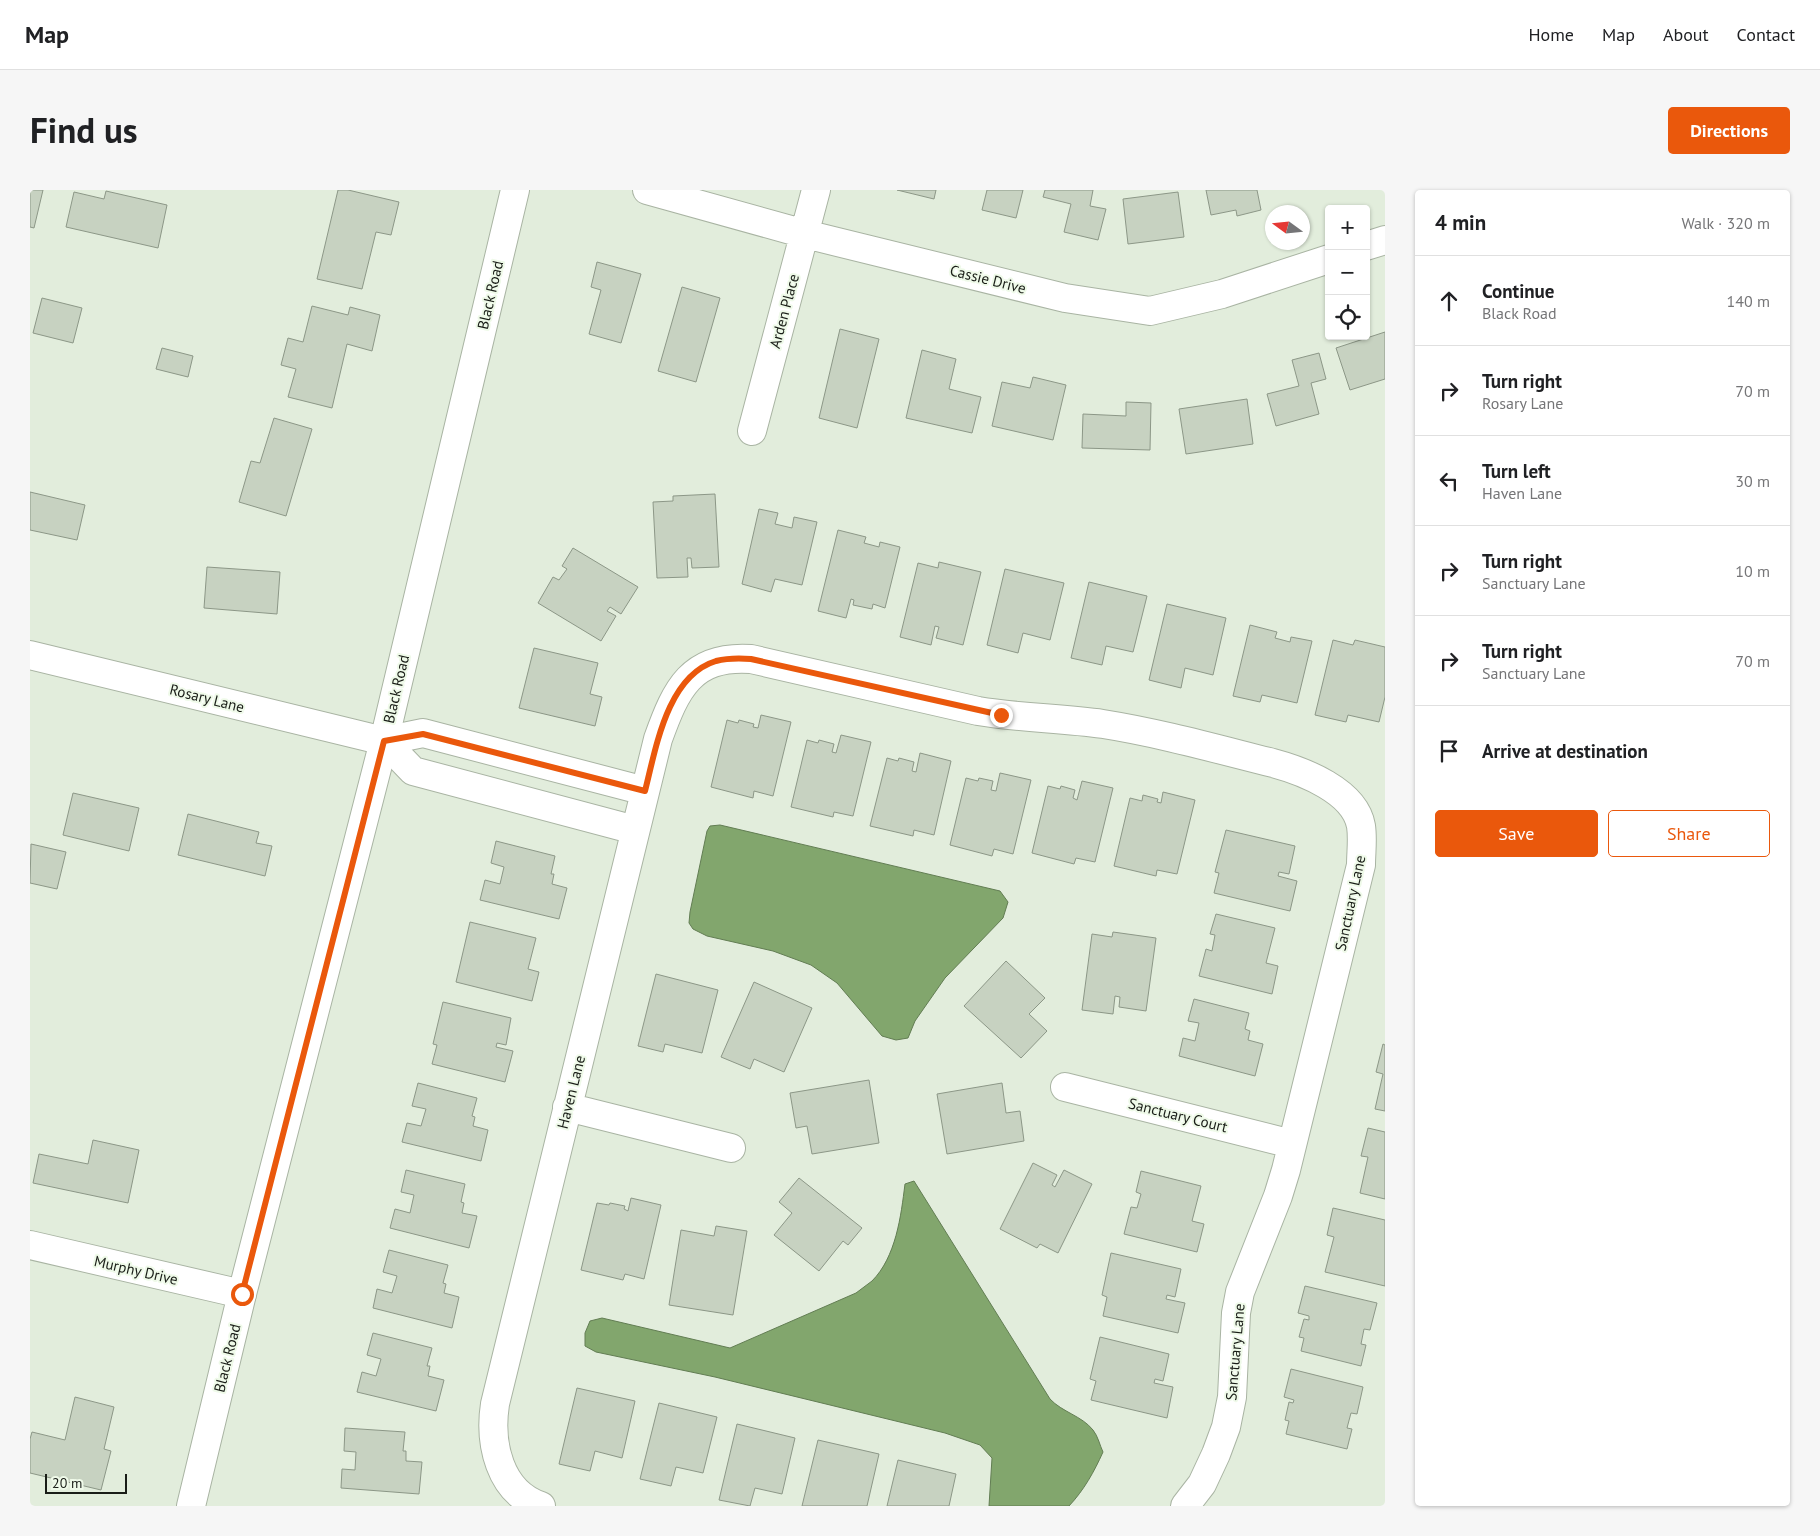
<!DOCTYPE html>
<html lang="en">
<head>
<meta charset="utf-8">
<style>
  :root { --surface:#fff; --page:#f6f6f6; --text:#202124; --muted:#757577; --line:#e0e0e0; --accent:#ea580c }
  body { margin:0; font-family:"PT Sans",sans-serif; background:var(--page); color:var(--text) }
  .controls { position:absolute; right:15px; top:15px; display:grid; overflow:hidden; border-radius:5px; box-shadow:0 1px 4px #0004 }
  .controls button { width:45px; height:45px; display:grid; place-items:center; padding:0; border:0; border-bottom:1px solid var(--line); background:var(--surface); color:var(--text); font:25px sans-serif }
  .compass { position:absolute; left:1235px; top:15px; width:45px; height:45px; border-radius:50%; background:var(--surface); box-shadow:0 1px 4px #0004; rotate:285deg }
  .scale { position:absolute; left:15px; bottom:12px; width:82px; box-sizing:border-box; padding-left:5px; border:2px solid #191d17; border-top:0; font-size:14px; line-height:18px; white-space:nowrap; color:#191d17; -webkit-text-stroke:4px #effae9; paint-order:stroke }
  .stop { position:absolute; width:15px; height:15px; margin:-11px; border:4px solid #ea580c; border-radius:50%; background:#fff }
  .stop.end { background:#ea580c; border-color:#fff; box-shadow:0 1px 5px #0008 }
  .list { margin:0; padding:0; list-style:none }
  h2 { display:flex; justify-content:space-between; align-items:center; height:65px; margin:0; padding:0 20px; font-size:21px }
  h2 small { font-size:16px; font-weight:400; color:var(--muted) }
  .list li { display:grid; grid-template-columns:32px 1fr auto; gap:15px; align-items:center; box-sizing:border-box; height:90px; padding:0 20px; border-top:1px solid var(--line) }
  .list b { display:block; font-size:19px; white-space:nowrap }
  .list p { margin:0; font-size:16px; white-space:nowrap; color:var(--muted) }
  .list em { font-size:16px; font-style:normal; color:var(--muted) }
  .actions { display:flex; gap:10px; padding:15px 20px }
  .actions a { flex:1; padding:11px 0; border:1px solid var(--accent); border-radius:5px; text-align:center; font-size:18px; color:var(--accent) }
  .actions .main { background:var(--accent); color:#fff }
  .icon { flex:none; width:28px; height:28px; fill:none; stroke:currentColor; stroke-width:2; stroke-linecap:round; stroke-linejoin:round }
  .map { position:relative; flex:none; width:1355px; height:1316px; overflow:hidden; border-radius:5px }
  header { display:flex; align-items:center; gap:30px; box-sizing:border-box; height:70px; padding:0 25px; background:var(--surface); border-bottom:1px solid var(--line) }
  header strong { font-size:24px }
  nav { display:flex; gap:28px; margin-inline-start:auto; font-size:18px }
  .intro { display:flex; align-items:center; justify-content:space-between; box-sizing:border-box; height:120px; padding:0 30px }
  h1 { margin:0; font-size:35px }
  .button { padding:12px 22px; border-radius:5px; background:var(--accent); color:#fff; font-size:18px; font-weight:700 }
  main { display:flex; gap:30px; padding:0 30px }
  aside { flex:1; background:var(--surface); border-radius:5px; box-shadow:0 1px 4px #0004 }
  .map>svg:first-child { display:block }
</style>
</head>
<body>
<header>
<strong>Map</strong>
<nav><a>Home</a><a>Map</a><a>About</a><a>Contact</a></nav>
</header>
<div class="intro"><h1>Find us</h1><a class="button">Directions</a></div>
<main>
<div class="map">
<svg width="1355" height="1316" viewBox="0 0 1355 1316">
  <rect width="100%" height="100%" fill="#e2eddc"/>
  <path fill="#82a66d" stroke="#627d53" d="M690 635 970 701 978 712 973 728 915 788 885 831 878 848 866 850 852 846 807 793 781 775 743 761 677 746 663 739 659 733 660 722 677 641 680 636Z
    M884 991 1020 1209C1032 1222 1052 1226 1063 1240 1068 1246 1070 1256 1073 1262 1064 1282 1054 1300 1039 1316H959L962 1268 950 1255 915 1243 685 1187 566 1162 555 1156V1143L560 1131 572 1128 700 1158 826 1103C831 1099 837 1095 842 1091 866 1067 871 1026 875 994Z"/>
  <path fill="#c7d2c1" stroke="#8c9787" d="M0 0H13L4 38 0 37Z
    M308 0H318L369 12 361 45 346 42 332 99 287 89Z
    M867 0H906L904 9Z
    M957 0H993L986 28 952 20Z
    M1015 0H1063L1060 16 1076 19 1068 50 1034 42 1041 14 1013 7Z
    M1176 0H1227L1231 20 1207 26 1206 20 1181 25Z
    M76 1 137 15 128 58 36 37 44 2 74 9Z
    M1148 2 1154 47 1098 54 1093 9Z
    M567 72 611 84 591 153 559 144 571 100 561 97Z
    M652 97 690 108 666 192 628 181Z
    M12 108 52 118 43 153 3 143Z
    M282 116 318 125 320 117 350 125 342 161 317 154 302 218 258 207 266 179 251 175 258 148 273 152Z
    M810 139 849 149 827 238 789 228Z
    M1355 142V189L1320 200 1306 158Z
    M132 158 163 166 158 187 126 179Z
    M892 160 926 169 919 199 951 207 942 243 876 228Z
    M1289 163 1296 189 1281 193 1289 224 1246 236 1237 204 1269 196 1262 170Z
    M1003 187 1036 195 1023 250 962 236 972 192 1000 198Z
    M1217 209 1223 254 1156 264 1149 219Z
    M1096 212 1121 213 1120 260 1052 258 1053 224 1096 226Z
    M244 228 282 239 256 326 209 312 221 271 230 273Z
    M0 302 55 315 47 350 0 340Z
    M685 304 689 377 662 378 661 368H657L658 387 627 388 623 312 643 311V306Z
    M729 319 748 323 745 334 762 338 764 327 787 332 772 395 745 389 741 402 712 394Z
    M808 340 836 347 834 353 849 357 850 352 870 357 855 418 843 414 842 419 823 415 824 410 821 409 816 428 788 421Z
    M543 358 608 397 591 424 580 417 577 421 586 426 571 451 508 413 523 387 529 390 537 379 532 376Z
    M909 372 951 382 933 455 906 448 909 437 905 436 901 455 870 447 888 373 908 378Z
    M177 377 250 382 247 424 174 418Z
    M975 379 1034 393 1020 450 993 443 988 463 957 455Z
    M1059 392 1117 406 1103 462 1076 456 1072 475 1041 468Z
    M1137 414 1196 428 1183 485 1155 478 1151 498 1119 490Z
    M1220 435 1247 442 1245 448 1260 452 1261 447 1282 451 1267 513 1232 505 1230 512 1203 506Z
    M1303 450 1323 455 1325 450 1355 457V507L1349 532 1318 525 1316 532 1285 525Z
    M504 458 568 473 560 504 572 507 565 536 489 518Z
    M731 525 761 532 743 606 724 601 723 608 681 597 697 530 708 533 709 530 724 534 723 537 728 538Z
    M811 545 841 552 823 626 804 622 803 627 761 617 777 550 788 553 789 550 804 554 802 562 806 563Z
    M890 563 921 571 904 645 884 640 883 646 840 636 857 568 868 571 869 568 884 572 882 581 886 582Z
    M970 583 1001 590 983 664 964 659 962 666 920 655 936 588 948 591 949 588 963 591 961 600 966 601Z
    M1052 591 1083 598 1065 672 1046 668 1044 674 1002 663 1018 596 1030 599 1031 596 1045 600 1043 608 1047 610Z
    M1133 602 1165 610 1147 684 1127 680 1126 686 1084 676 1100 608 1112 611 1113 605 1128 609 1127 612 1131 613Z
    M43 603 109 618 99 661 33 645Z
    M158 624 229 642 226 653 242 656 235 686 148 665Z
    M1196 640 1265 656 1259 684 1249 682 1248 686 1267 691 1260 721 1184 703 1189 683 1185 682Z
    M466 651 525 666 521 684H524L522 694 537 698 529 729 450 710 455 690 470 694 474 677 461 673Z
    M1 654 36 662 27 699 0 693Z
    M1186 724 1245 738 1236 773 1248 776 1242 804 1169 786 1176 759 1182 761 1185 745 1180 744Z
    M440 732 506 748 498 779 509 782 502 811 426 792Z
    M1083 742 1126 748 1116 821 1089 817 1090 807 1085 806 1083 824 1052 820 1062 744 1082 747Z
    M976 771 1015 808 999 824 1017 841 991 868 934 816Z
    M626 784 688 800 672 863 635 854 633 862 608 856Z
    M724 792 782 818 754 882 724 869 720 879 691 867Z
    M1164 809 1219 823 1215 839 1220 841 1218 850 1233 854 1225 886 1149 866 1153 848 1165 851 1169 833 1158 831Z
    M413 812 481 828 476 855 467 853 466 857 483 861 475 892 402 874 407 855 403 854Z
    M1353 854 1355 855V921L1345 919 1353 884 1346 882Z
    M839 890 849 953 782 964 777 936 766 938 760 903Z
    M388 893 447 908 442 926 445 927 443 936 458 940 451 971 372 952 377 933 391 936 396 919 382 916Z
    M972 893 976 923 990 921 994 951 917 964 907 904Z
    M1338 938 1355 942V1009L1330 1003 1338 967 1331 966Z
    M63 950 109 960 98 1013 3 993 9 964 58 974Z
    M1003 973 1027 985 1022 995 1025 997 1034 980 1062 994 1028 1063 1010 1054 1007 1058 970 1039Z
    M376 980 435 994 431 1012 434 1013 432 1023 447 1026 439 1058 360 1038 365 1019 380 1023 384 1005 371 1002Z
    M1111 981 1171 996 1162 1031 1174 1034 1167 1062 1094 1044 1101 1017 1107 1018 1111 1004 1106 1002Z
    M769 988 832 1038 818 1055 813 1051 789 1081 744 1045 762 1023 749 1012Z
    M601 1008 631 1015 614 1089 595 1084 593 1090 551 1080 567 1013 579 1015 580 1013 595 1016 594 1019 598 1021Z
    M1303 1018 1355 1030V1096L1295 1082 1304 1047 1297 1045Z
    M686 1036 717 1041 703 1125 639 1115 651 1040 684 1046Z
    M359 1060 418 1075 413 1093 416 1094 414 1103 429 1107 422 1138 343 1118 347 1099 362 1103 367 1086 353 1082Z
    M1081 1063 1151 1079 1145 1107 1137 1105 1136 1109 1155 1113 1148 1143 1073 1126 1077 1107 1072 1105Z
    M1275 1096 1347 1113 1340 1140 1334 1139 1331 1154 1336 1155 1331 1176 1271 1161 1274 1148 1269 1147 1274 1129 1279 1130V1126L1268 1123Z
    M343 1143 402 1158 397 1176H400L398 1186 414 1190 406 1221 327 1202 332 1182 346 1186 351 1169 337 1165Z
    M1070 1147 1139 1164 1133 1191 1125 1189 1124 1193 1143 1197 1137 1228 1061 1210 1066 1191 1060 1189Z
    M1261 1179 1333 1197 1327 1224 1321 1223 1317 1238 1322 1239 1317 1259 1256 1244 1259 1231 1255 1230 1259 1212 1263 1213 1264 1210 1254 1207Z
    M547 1198 605 1211 592 1268 565 1261 560 1281 529 1274Z
    M45 1207 84 1217 74 1259 81 1261 71 1300 0 1283V1249L2 1242 35 1250Z
    M629 1213 687 1227 673 1283 646 1277 641 1296 610 1289Z
    M707 1234 765 1248 752 1304 725 1298 720 1316 689 1310Z
    M315 1238 375 1242 373 1261H376V1271L392 1272 389 1304 311 1298 312 1279 325 1280 326 1262 314 1261Z
    M788 1250 849 1264 837 1316H772Z
    M868 1270 926 1284 919 1316H857Z"/>
  <g fill="none" stroke-linecap="round" stroke-linejoin="round">
    <defs>
      <path id="minor" d="M617 0 775 44 1035 108 1120 121 1192 104 1299 69
        M1336 56 1355 50
        M722 241 786 0
        M0 465 354 551 393 543 615 601
        M354 551 383 581 605 640
        M1035 897 1262 954
        M537 917 701 958
        M0 1055 212 1104
        M511 1316C469 1302 459 1253 465 1214L628 549C646 499 661 465 721 469L948 521C989 528 1031 528 1073 534 1130 543 1187 559 1243 573 1273 581 1325 601 1331 636 1333 649 1331 663 1331 675L1256 980 1248 1006 1210 1102 1206 1123 1202 1207 1196 1237 1186 1264 1172 1294 1155 1316"/>
      <path id="major" d="M161 1316 212 1104 354 551 485 0"/>
    </defs>
    <use href="#minor" stroke="#a9b4a3" stroke-width="30"/>
    <use href="#major" stroke="#a9b4a3" stroke-width="30"/>
    <use href="#minor" stroke="#fff" stroke-width="28"/>
    <use href="#major" stroke="#fff" stroke-width="28"/>
  </g>
  <g fill="none" stroke-linecap="round" stroke-linejoin="round">
    <path stroke="#ea580c" stroke-width="6" d="M212 1104 354 551 393 544 615 601C626 558 637 486 686 471 698 468 709 468 721 469L971 525"/>
  </g>
  <g text-anchor="middle" dominant-baseline="central" stroke-width="4" stroke-linejoin="round" paint-order="stroke">
    <g font-size="15" fill="#191d17" stroke="#effae9">
      <text transform="translate(958 89) rotate(14)">Cassie Drive</text>
      <text transform="translate(460 105) rotate(-77)">Black Road</text>
      <text transform="translate(754 121) rotate(-75)">Arden Place</text>
      <text transform="translate(366 499) rotate(-77)">Black Road</text>
      <text transform="translate(177 508) rotate(14)">Rosary Lane</text>
      <text transform="translate(1320 713) rotate(-78)">Sanctuary Lane</text>
      <text transform="translate(541 902) rotate(-76)">Haven Lane</text>
      <text transform="translate(1148 925) rotate(14)">Sanctuary Court</text>
      <text transform="translate(106 1080) rotate(13)">Murphy Drive</text>
      <text transform="translate(1205 1162) rotate(-85)">Sanctuary Lane</text>
      <text transform="translate(197 1168) rotate(-76)">Black Road</text>
    </g>
  </g>
</svg>
<div class="controls">
<button>+</button>
<button>−</button>
<button><svg class="icon" aria-label="locate" viewBox="0 0 24 24"><circle cx="12" cy="12" r="6"/><path d="M12 2v4M12 18v4M2 12h4M18 12h4"/></svg></button>
</div>
<svg class="compass" viewBox="-18 -18 36 36"><path d="M0-13l5 13h-10z" fill="#e53935"/><path d="M0 13l5-13h-10z" fill="#757577"/></svg>
<div class="scale">20 m</div>
<div class="stop" style="left:212px;top:1104px"></div>
<div class="stop end" style="left:971px;top:525px"></div>
</div>
<aside>
<h2>4 min<small>Walk · 320 m</small></h2>
<ul class="list">
<li><svg class="icon" aria-label="ahead" viewBox="0 0 24 24"><path d="M12 20V5M6 11l6-6 6 6"/></svg><div><b>Continue</b><p>Black Road</p></div><em>140 m</em></li>
<li><svg class="icon" aria-label="right" viewBox="0 0 24 24"><path d="M7 20v-9h11M14 6l5 5-5 5"/></svg><div><b>Turn right</b><p>Rosary Lane</p></div><em>70 m</em></li>
<li><svg class="icon" aria-label="left" viewBox="0 0 24 24"><path d="M17 20v-9H6M10 6l-5 5 5 5"/></svg><div><b>Turn left</b><p>Haven Lane</p></div><em>30 m</em></li>
<li><svg class="icon" aria-label="right" viewBox="0 0 24 24"><path d="M7 20v-9h11M14 6l5 5-5 5"/></svg><div><b>Turn right</b><p>Sanctuary Lane</p></div><em>10 m</em></li>
<li><svg class="icon" aria-label="right" viewBox="0 0 24 24"><path d="M7 20v-9h11M14 6l5 5-5 5"/></svg><div><b>Turn right</b><p>Sanctuary Lane</p></div><em>70 m</em></li>
<li><svg class="icon" aria-label="arrive" viewBox="0 0 24 24"><path d="M6 21V4h12l-3 4 3 4H6"/></svg><div><b>Arrive at destination</b></div></li>
</ul>
<div class="actions"><a class="main">Save</a><a>Share</a></div>
</aside>
</main>
</body>
</html>
